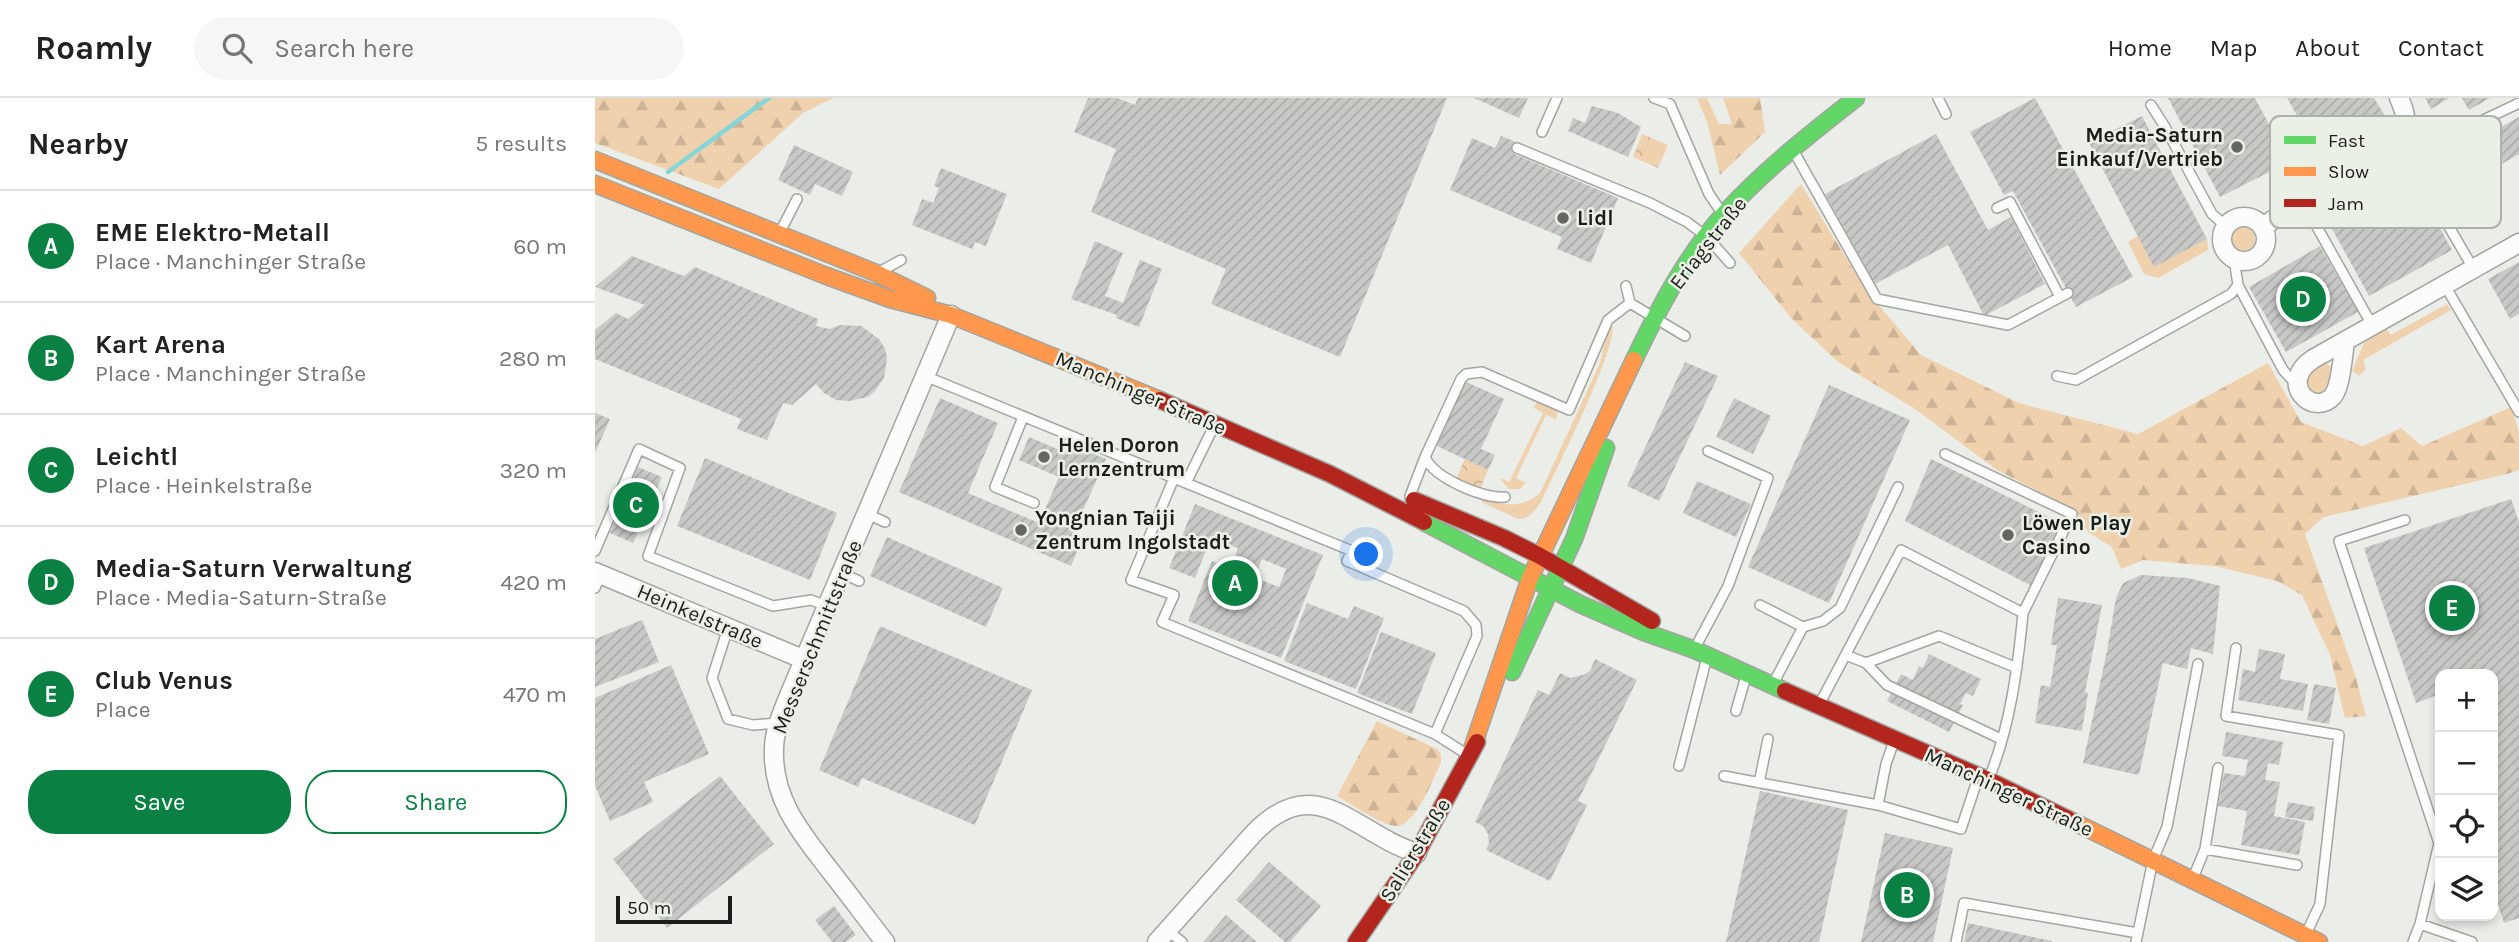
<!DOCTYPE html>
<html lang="en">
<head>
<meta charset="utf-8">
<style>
  :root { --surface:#fff; --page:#f6f6f6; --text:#222; --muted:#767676; --line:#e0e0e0; --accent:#0b8043 }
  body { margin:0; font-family:Karla,sans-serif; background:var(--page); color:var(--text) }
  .controls { position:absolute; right:21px; bottom:21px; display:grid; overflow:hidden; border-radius:14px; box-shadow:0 4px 10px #0003 }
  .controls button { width:63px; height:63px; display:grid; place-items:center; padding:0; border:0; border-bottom:2px solid var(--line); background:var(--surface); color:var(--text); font:35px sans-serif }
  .scale { position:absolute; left:21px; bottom:18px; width:116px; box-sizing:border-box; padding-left:7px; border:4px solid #1b1d1a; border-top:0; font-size:19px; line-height:24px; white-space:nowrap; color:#1b1d1a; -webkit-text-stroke:5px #eaf0e6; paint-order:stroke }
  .you { position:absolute; left:772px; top:457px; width:24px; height:24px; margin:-18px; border:5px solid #fff; border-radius:50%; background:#1a73e8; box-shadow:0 0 0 10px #1a73e833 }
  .badge { display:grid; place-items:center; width:46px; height:46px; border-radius:50%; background:var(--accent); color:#fff; font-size:23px; font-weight:700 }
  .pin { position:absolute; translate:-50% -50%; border:4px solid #fff; box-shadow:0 2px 7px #0006 }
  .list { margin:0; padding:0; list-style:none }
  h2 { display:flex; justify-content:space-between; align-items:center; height:91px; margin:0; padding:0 28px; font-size:30px }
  h2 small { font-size:23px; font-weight:400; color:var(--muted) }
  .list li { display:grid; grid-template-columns:46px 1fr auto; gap:21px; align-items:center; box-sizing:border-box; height:112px; padding:0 28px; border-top:2px solid var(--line) }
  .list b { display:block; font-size:26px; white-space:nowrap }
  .list p { margin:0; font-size:23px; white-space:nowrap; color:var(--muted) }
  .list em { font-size:23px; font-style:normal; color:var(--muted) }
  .actions { display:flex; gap:14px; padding:21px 28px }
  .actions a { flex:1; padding:16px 0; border:2px solid var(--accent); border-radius:28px; text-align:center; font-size:24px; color:var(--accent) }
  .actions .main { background:var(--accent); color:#fff }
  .icon { flex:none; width:38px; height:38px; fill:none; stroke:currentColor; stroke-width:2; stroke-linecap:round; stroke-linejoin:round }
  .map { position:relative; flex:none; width:1924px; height:844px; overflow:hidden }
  header { display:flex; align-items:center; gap:42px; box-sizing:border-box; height:98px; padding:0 35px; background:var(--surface); border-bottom:2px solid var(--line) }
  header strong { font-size:33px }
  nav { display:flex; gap:38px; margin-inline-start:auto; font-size:24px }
  .search { width:490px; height:63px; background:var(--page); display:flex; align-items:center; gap:18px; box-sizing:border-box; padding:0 24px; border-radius:38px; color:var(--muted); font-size:26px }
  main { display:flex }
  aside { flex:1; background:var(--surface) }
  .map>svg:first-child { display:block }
</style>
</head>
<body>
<header>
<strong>Roamly</strong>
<div class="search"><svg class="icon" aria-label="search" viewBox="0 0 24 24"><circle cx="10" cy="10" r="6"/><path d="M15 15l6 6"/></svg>Search here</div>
<nav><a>Home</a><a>Map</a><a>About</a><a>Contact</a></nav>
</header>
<main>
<aside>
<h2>Nearby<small>5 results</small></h2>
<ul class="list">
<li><span class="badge">A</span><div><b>EME Elektro-Metall</b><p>Place · Manchinger Straße</p></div><em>60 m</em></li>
<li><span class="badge">B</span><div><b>Kart Arena</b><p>Place · Manchinger Straße</p></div><em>280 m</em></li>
<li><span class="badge">C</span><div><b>Leichtl</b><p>Place · Heinkelstraße</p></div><em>320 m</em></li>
<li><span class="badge">D</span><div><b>Media-Saturn Verwaltung</b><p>Place · Media-Saturn-Straße</p></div><em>420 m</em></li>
<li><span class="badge">E</span><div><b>Club Venus</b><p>Place</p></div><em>470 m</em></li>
</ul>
<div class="actions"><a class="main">Save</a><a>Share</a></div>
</aside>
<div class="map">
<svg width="1924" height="844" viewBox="0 0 1924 844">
  <defs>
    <pattern id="forest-firs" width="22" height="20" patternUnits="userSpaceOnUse" patternTransform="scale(1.75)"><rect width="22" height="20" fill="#f0d1ae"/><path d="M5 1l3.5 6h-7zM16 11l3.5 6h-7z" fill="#cdb395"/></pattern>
    <pattern id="park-crowns" width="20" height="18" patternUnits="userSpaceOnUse" patternTransform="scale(1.75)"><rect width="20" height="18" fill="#f0d1ae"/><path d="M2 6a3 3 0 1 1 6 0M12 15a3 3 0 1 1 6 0" fill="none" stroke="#cdb395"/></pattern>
    <pattern id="building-hatch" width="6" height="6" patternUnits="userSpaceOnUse" patternTransform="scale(1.75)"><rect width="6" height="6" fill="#c8c9c5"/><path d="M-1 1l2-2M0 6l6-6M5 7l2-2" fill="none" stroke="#abaca9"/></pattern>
  </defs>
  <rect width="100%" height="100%" fill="#ebeee8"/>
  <path fill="#f0d1ae" d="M1636 141a12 12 0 1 1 24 0a12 12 0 1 1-24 0Z
    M1543 138 1560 168 1612 141 1613 152 1563 180 1549 176 1533 144Z
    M1852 206 1856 212 1768 262 1771 271 1764 278 1757 273 1769 245 1791 231 1796 237Z
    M1017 227C1024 248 959 376 946 404 940 413 934 421 923 421L887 404V401C908 407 927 411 945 395L1005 265 1012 234Z
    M1730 265 1737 269 1733 289 1728 294C1715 298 1712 291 1709 280L1725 266Z
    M943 304H948L963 312 961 321 951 317 921 380 931 385 925 391H914L906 382V380L914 384 948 315 938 309Z"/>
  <path fill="url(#forest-firs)" d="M0 0H238L208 15 124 91 0 45Z
    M1102 0H1112L1124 26H1137L1128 0H1165L1170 34 1125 77 1112 24Z
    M1206 86 1270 191 1326 257 1424 305 1543 336 1673 265 1706 324 1768 348 1806 330 1827 348 1916 309 1924 334V372L1912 376 1729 419 1710 436 1759 573 1771 618 1750 620 1735 557 1707 497 1682 483 1619 468 1548 462 1526 471 1517 449 1494 435 1476 410 1402 372 1320 311 1243 264 1196 220 1144 155Z
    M782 623 842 651 846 656V664C839 679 820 730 800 728 784 726 757 706 742 698Z"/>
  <path fill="url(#park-crowns)" d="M1047 36 1073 47 1063 70 1038 59Z
    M870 361 893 372 885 392 861 381Z"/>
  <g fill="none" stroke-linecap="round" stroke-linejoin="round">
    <path stroke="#86d5d8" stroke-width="4.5" d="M73 74 174 0"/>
  </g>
  <path fill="url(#building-hatch)" d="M493 0H522L540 7 543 0H852L745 259 616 206 631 171 496 114 521 51 479 34Z
    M879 0H933L924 20Z
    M1440 0 1538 179 1481 209 1418 93 1409 97 1375 34Z
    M1573 0H1660L1694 64 1625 99Z
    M1692 0H1779L1790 18 1740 62 1730 43 1720 49Z
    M1830 0H1854L1836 11Z
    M1867 0H1895L1874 12Z
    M997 8 1023 15 1046 29 1033 59 973 33 978 20 990 25Z
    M1547 18 1612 141 1559 169 1494 45Z
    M1924 19V56L1854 96 1830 54 1843 46 1851 60Z
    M1341 36 1393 132 1416 119 1450 186 1389 218 1353 147 1280 186 1230 96Z
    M906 38 924 45 919 56 1023 100 996 165 962 151 967 139 855 92 877 40 900 50Z
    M199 47 258 74 247 98 220 86 215 97 183 82Z
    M346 70 412 96 391 148 380 144 377 151 317 127 327 101 338 105 344 90 339 88Z
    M1813 72 1857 152 1774 198 1730 118Z
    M500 143 528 155 510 198 528 205 545 162 567 171 544 229 521 220 522 217 476 201Z
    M1725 148 1763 214 1691 254 1654 189Z
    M37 158 89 178 100 169 223 221 221 228 234 231 246 227 266 228 284 241 290 251 292 260 289 280 280 293 273 299 254 303 241 302 229 295 221 286 197 307 188 305 172 342 142 331 146 321 0 261V232L21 215 33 221 50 207 0 189Z
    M1924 164V216L1915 221 1893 181Z
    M1090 264 1123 278 1064 403 1032 388Z
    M869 283 909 301 886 351 900 357 893 372 840 347Z
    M1234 287 1315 322 1234 505 1153 469Z
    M345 300 403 325 373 395 444 425 464 379 424 362 434 339 474 356 478 347 511 361 476 439 486 444 476 468 304 394Z
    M1139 300 1176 318 1158 356 1121 339Z
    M0 315 15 321 0 355Z
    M110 360 242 415 215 482 82 428Z
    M1336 361 1470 427 1439 489 1310 423Z
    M43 369 67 379 38 445 15 435Z
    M1102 383 1156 406 1141 439 1088 415Z
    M1916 401 1924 424V820L1909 825 1898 791V576H1845V596L1821 605 1769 450Z
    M600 406 728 457 686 560 593 523 617 463 684 489 691 471 667 461 661 476 637 466 643 450 616 440 600 480 574 470Z
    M292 439 408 490 391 529 275 478Z
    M1546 477 1593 480 1625 488 1618 556 1596 550 1592 571 1568 565 1544 677 1488 665 1512 553 1521 500 1528 485Z
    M1463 500 1507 507 1490 594 1493 595 1487 633 1440 625 1446 587 1455 589 1462 547H1456Z
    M712 505 753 521 759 508 789 520 761 591 689 563Z
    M47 522 64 564 0 589V541Z
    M285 528 437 592 380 727 267 680 263 689 224 672Z
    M786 534 841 555 817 616 762 595Z
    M1664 551 1690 556 1685 581 1713 586 1708 613 1643 602 1648 571 1660 574Z
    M1334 556 1386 581 1378 598 1371 595 1365 606 1368 607 1354 634 1292 603 1306 576 1318 582 1324 568 1328 570Z
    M1000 561 1042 582 983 703 992 707 955 783 891 752 894 745 893 736 888 728 880 724 943 592 954 597 965 575 975 580 988 577 995 573Z
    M76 567 114 656 49 684 58 704 15 723 0 688V600Z
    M1719 586 1741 590 1734 626 1712 622Z
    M1631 634 1688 644 1684 667 1673 665 1670 682 1685 684 1679 718 1710 724 1704 757 1646 747 1652 713 1623 708 1629 675 1650 678 1653 662 1627 658Z
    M125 678 179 746 72 830 18 761Z
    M1165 693 1253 712 1224 844H1131Z
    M1693 704 1720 709 1718 723 1690 719Z
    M1290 735 1358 750 1338 844H1266Z
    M674 764 726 808 695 844H690L641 802Z
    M239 808 261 837 251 844H237L220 822Z
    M631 817 662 844H608Z
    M1373 825 1457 843 1456 844H1369Z"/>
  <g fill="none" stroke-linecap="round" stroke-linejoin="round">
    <defs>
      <path id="lane" d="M1059 0 1075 6 1114 96 1127 115
        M1343 0 1351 16
        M1556 7 1570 29 1617 116 1631 128
        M1810 33 1861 35 1924 5
        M947 34 962 0
        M1804 43 1878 170
        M922 50 1055 105 1092 124 1112 139 1135 165
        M1198 52 1282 201 1413 227 1473 195
        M1708 104 1777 227
        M1402 110 1415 104 1465 199
        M184 136 202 101
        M286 173 306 162
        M1849 186 1924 314
        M1643 187 1688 272 1702 287
        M1031 188 1035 205 1090 238
        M330 278 757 453 752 463 869 513 881 527 882 538 840 636
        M1462 278 1481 282 1636 196 1643 187 1639 160
        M428 319 400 389 439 405
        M1350 356 1477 416 1428 515
        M830 359C839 380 888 401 910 399
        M579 380 536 482 579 497 567 524 840 636 873 657
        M591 385 619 328
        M815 398 830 359 866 281 871 276 887 274 974 312 1013 222 1035 205
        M272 416 290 424
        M1810 422 1744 443 1844 745 1825 826 1818 844
        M0 453 44 351 85 370 53 458 178 508 216 502 232 508
        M247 475 264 483
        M0 490 6 476
        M1165 507 1208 529 1178 586
        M1208 529 1228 523 1245 510 1303 389
        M133 530 117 580 133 621 158 627 183 625
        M1100 550 1133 488 1173 380 1113 353
        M1641 550 1631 618 1744 637 1725 806 1711 836
        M1251 557 1271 565 1344 538 1422 570
        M1271 565 1292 587 1406 641
        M1224 607 1306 452 1428 515C1423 568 1415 630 1394 680
        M1141 613 1151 578
        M1299 643 1291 666 1283 707 1366 731 1383 680
        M1084 668 1112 559
        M1129 678 1283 707
        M1164 685 1173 641
        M1610 751 1623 670
        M1598 780 1610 751 1702 767
        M1825 826 1877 844
        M573 833 587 844
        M1361 844 1369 805 1543 835
        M1541 844 1558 762 1572 729 1603 566"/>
      <path id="street" d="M1627 141a22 22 0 1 1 44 0a22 22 0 1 1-44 0Z
        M1668 131 1676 123 1795 52C1813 33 1815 24 1804 0
        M1750 243C1748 256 1746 288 1738 298 1718 320 1682 285 1718 261L1924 145
        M0 474 210 562
        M290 844C272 821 255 798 237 775 208 737 177 703 179 651 179 632 188 613 195 595L356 217
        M562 844 659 735C722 670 759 736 822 755"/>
      <path id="fast" d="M1039 262C1063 212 1091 158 1128 117 1168 73 1215 36 1261 0
        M829 424 985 506 1049 534 1100 552 1190 593
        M917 574 979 441 1011 350"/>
      <path id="slow" d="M0 62 281 175 332 200
        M0 86 229 177 295 201 356 217 565 302
        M875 657 935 480 1039 262
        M1473 721 1724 844"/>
      <path id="jam" d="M565 302 735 376 829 424
        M819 402 909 440 945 458 1057 523
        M1190 593 1393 682 1473 721
        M761 844 822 755 882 644"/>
    </defs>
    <use href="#lane" stroke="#a2a5a0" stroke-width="12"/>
    <use href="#street" stroke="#a2a5a0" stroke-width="21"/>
    <use href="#fast" stroke="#a2a5a0" stroke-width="19"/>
    <use href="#slow" stroke="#a2a5a0" stroke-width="19"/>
    <use href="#jam" stroke="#a2a5a0" stroke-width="19"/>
    <use href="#lane" stroke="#fcfcfc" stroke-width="9"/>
    <use href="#street" stroke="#fcfcfc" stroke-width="18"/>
    <use href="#fast" stroke="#63d668" stroke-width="16"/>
    <use href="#slow" stroke="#ff974d" stroke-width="16"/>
    <use href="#jam" stroke="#b3261e" stroke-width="16"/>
  </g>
  <g fill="#646662" stroke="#eaf0e6" stroke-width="2.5">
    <circle cx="1642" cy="49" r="7"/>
    <circle cx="968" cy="120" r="7"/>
    <circle cx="449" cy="359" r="7"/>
    <circle cx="426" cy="432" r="7"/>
    <circle cx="1413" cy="437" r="7"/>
  </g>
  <g text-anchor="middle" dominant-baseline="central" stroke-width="5" stroke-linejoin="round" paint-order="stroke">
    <g font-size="21" font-weight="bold" fill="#1b1d1a" stroke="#eaf0e6" text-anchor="start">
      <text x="1628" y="37" text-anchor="end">Media-Saturn<tspan x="1628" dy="24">Einkauf/Vertrieb</tspan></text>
      <text x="982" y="120">Lidl</text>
      <text x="463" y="347">Helen Doron<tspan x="463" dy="24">Lernzentrum</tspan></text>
      <text x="440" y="420">Yongnian Taiji<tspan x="440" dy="24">Zentrum Ingolstadt</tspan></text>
      <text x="1427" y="425">Löwen Play<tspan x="1427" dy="24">Casino</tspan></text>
    </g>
    <g font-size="21" fill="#1b1d1a" stroke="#eaf0e6">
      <text transform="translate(1113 145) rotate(-52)">Eriagstraße</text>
      <text transform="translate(546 295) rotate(23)">Manchinger Straße</text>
      <text transform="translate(105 518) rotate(23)">Heinkelstraße</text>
      <text transform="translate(222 539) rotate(-68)">Messerschmittstraße</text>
      <text transform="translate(1414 694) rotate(25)">Manchinger Straße</text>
      <text transform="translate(820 752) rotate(-59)">Salierstraße</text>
    </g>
  </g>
  <rect x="1675" y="18" width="231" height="112" rx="10" fill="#eaf0e6" stroke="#acb1a9" stroke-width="2"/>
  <rect x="1689" y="38" width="32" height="8" fill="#63d668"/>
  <rect x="1689" y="69" width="32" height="9" fill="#ff974d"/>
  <rect x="1689" y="101" width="32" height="8" fill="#b3261e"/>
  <g font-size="19" fill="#1b1d1a">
    <text x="1733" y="49">Fast</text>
    <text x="1733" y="80">Slow</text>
    <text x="1733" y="112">Jam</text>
  </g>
</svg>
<div class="controls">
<button>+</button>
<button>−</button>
<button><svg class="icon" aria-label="locate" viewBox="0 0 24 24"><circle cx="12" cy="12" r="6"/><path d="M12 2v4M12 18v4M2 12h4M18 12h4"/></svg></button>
<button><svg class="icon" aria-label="layers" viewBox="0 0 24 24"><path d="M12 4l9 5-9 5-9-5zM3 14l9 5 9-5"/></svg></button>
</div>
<div class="scale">50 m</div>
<div class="you"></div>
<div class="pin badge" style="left:640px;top:485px">A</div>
<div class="pin badge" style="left:1312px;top:797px">B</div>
<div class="pin badge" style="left:41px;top:407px">C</div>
<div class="pin badge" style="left:1708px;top:201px">D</div>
<div class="pin badge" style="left:1857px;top:510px">E</div>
</div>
</main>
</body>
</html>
